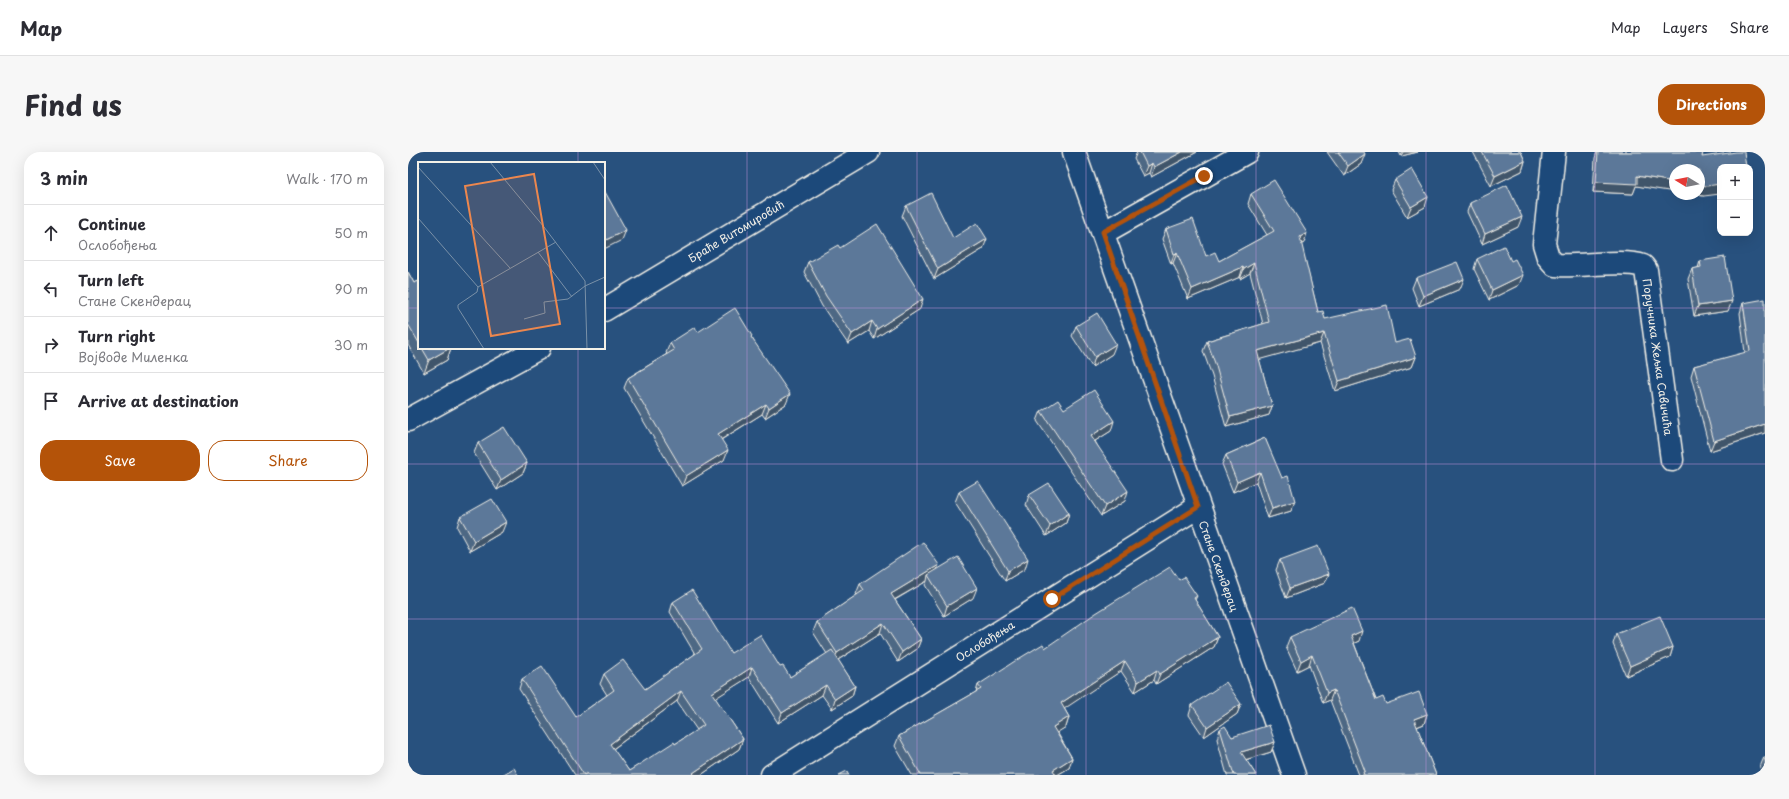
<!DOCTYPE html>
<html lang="en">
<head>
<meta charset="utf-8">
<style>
  :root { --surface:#fff; --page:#f7f7f7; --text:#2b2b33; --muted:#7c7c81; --line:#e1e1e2; --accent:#b45309 }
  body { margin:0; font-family:"Playpen Sans",sans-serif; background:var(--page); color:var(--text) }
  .controls { position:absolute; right:12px; top:12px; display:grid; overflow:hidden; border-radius:8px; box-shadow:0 4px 16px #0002 }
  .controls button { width:36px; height:36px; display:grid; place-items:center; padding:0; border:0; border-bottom:1px solid var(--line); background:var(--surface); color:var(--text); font:20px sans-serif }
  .compass { position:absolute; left:1261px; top:12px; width:36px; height:36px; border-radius:50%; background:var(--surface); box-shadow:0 4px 16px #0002; rotate:280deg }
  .stop { position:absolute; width:12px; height:12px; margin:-9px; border:3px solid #b45309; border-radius:50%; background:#fff }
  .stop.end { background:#b45309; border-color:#fff; box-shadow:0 1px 4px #0008 }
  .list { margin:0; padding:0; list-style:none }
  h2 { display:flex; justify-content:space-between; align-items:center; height:52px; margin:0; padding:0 16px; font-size:17px }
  h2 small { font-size:13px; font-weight:400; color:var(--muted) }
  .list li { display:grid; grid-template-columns:26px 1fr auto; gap:12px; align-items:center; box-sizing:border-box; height:56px; padding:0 16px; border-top:1px solid var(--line) }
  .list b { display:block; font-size:15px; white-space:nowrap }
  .list p { margin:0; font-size:13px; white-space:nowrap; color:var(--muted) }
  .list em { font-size:13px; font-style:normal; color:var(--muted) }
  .actions { display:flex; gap:8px; padding:12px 16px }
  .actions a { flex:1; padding:9px 0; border:1px solid var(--accent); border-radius:16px; text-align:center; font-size:14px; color:var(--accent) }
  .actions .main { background:var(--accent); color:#fff }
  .icon { flex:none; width:22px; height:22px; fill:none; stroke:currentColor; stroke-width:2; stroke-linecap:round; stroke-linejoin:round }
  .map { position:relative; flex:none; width:1357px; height:623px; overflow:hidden; border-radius:16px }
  header { display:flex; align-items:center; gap:24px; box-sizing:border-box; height:56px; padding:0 20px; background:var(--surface); border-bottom:1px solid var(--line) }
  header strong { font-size:19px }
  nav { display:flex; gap:22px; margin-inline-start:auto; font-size:14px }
  .intro { display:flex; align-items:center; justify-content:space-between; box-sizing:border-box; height:96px; padding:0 24px }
  h1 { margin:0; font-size:28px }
  .button { padding:10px 18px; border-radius:16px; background:var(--accent); color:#fff; font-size:14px; font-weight:700 }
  main { display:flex; gap:24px; padding:0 24px }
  aside { flex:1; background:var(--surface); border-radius:16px; box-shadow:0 4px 16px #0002 }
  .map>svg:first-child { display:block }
</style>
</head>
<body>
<header>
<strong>Map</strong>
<nav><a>Map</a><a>Layers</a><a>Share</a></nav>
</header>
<div class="intro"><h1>Find us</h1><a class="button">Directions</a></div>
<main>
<aside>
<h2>3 min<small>Walk · 170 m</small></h2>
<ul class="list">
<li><svg class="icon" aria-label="ahead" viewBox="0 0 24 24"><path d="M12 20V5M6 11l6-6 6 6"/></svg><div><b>Continue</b><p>Ослобођења</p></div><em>50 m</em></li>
<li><svg class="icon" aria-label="left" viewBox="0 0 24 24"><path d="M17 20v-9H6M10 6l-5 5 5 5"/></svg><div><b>Turn left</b><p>Стане Скендерац</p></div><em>90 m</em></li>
<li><svg class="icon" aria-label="right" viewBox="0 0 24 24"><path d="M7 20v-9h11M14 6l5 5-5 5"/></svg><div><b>Turn right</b><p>Војводе Миленка</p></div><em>30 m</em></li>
<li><svg class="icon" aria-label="arrive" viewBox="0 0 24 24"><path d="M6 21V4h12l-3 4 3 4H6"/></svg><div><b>Arrive at destination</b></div></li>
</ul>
<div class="actions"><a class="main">Save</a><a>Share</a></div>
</aside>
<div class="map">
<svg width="1357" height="623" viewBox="0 0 1357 623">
  <rect width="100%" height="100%" fill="#28517e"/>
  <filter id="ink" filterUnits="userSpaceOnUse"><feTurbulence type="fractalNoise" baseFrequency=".025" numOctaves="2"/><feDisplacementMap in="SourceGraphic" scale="8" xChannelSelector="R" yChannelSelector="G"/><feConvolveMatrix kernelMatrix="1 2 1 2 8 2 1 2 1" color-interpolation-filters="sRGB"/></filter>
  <g filter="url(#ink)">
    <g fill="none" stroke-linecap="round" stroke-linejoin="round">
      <defs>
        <path id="minor" d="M666 0 886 623
          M1146 0 1136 92 1140 105 1147 113C1172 115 1215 107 1235 114L1238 118 1264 308
          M695 81 839 0
          M196 158 460 0
          M0 268 131 196
          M364 623 790 355"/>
      </defs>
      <use href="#minor" stroke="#f4f1e8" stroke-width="25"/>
      <use href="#minor" stroke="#1f4a7a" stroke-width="22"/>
    </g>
    <path fill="#4e6784" stroke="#f4f1e8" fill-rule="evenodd" d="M729 0H789L743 25 741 21 735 24 726 7Z
      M919 0H956L953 12 936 24Z
      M991 0H1010L993 4Z
      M1065 0H1113L1117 9 1114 19 1083 34Z
      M1189 0H1295L1294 5 1296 44 1280 42H1291L1228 34 1225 42 1185 40 1187 6Z
      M987 28 1017 55 999 65 983 38Z
      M843 42 896 91 893 92 910 160 917 167 987 191 1008 205 1004 215 927 239 912 191 851 207 864 254 861 263 818 275 804 224 795 199 799 189 855 172 842 121 832 127V125L780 147 765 111 763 112 754 87 758 77 798 104 811 109 859 83 840 52Z
      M1062 51 1110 75 1074 92 1059 60Z
      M498 54 545 86 575 97 526 127 494 64Z
      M432 96 512 157 466 187 461 179 440 192 414 154 396 120 400 110Z
      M1069 107 1111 133 1081 148 1066 117Z
      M1292 109 1320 159 1286 164 1280 127 1284 117 1290 116Z
      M0 120 6 131 11 129V196H43L39 208 16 221 0 193Z
      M1008 126 1052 137 1011 154 1004 136Z
      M1335 151 1357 281 1302 299 1283 224 1286 214 1337 201 1332 161Z
      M668 174 704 202 684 215 664 184Z
      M290 180 344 186 378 252 357 266 354 262 313 288 316 308 274 334 216 236 220 226 259 202 258 201 262 191Z
      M656 257 703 279 687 289 717 349 693 364 629 269 633 259Z
      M857 286 883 359 860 366 848 330 825 340 814 312 818 303Z
      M70 291 119 311 115 321 89 338 66 301Z
      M551 340 617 417 597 429 547 350Z
      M621 343 661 361 658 371 638 384 618 353Z
      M52 365 94 380 62 399 49 375Z
      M872 408 917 431 878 446 868 418Z
      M529 418 565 446 536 464 517 433 519 429 487 448 513 487 509 497 490 510 472 481 430 508 447 534 444 544 424 557 414 543 370 571 341 525 307 546 335 587 331 597 293 623H167L111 537 114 527 168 565 199 543 192 532 196 522 237 537 287 502 262 460 265 450 323 501 372 515 382 525 419 502 405 480 409 470 449 443 448 442 452 432ZM269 549 289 578 267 592 221 619 205 597Z
      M771 428 789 444 787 448 810 485 806 495 748 532 746 528 727 540 713 519 656 556 661 565 658 575 649 580 664 606 661 616 649 623H504L487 594 491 584 568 540 570 533 637 496Z
      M1208 482 1265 495 1262 505 1218 524 1205 492Z
      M882 485 951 489 946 491 968 548 978 552 1019 562 1016 572 1009 575 1028 623H951L922 548 915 551 901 513 889 519 878 495Z
      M833 552 829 562 796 585 781 563 784 553Z
      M812 577 824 585 867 590 863 600 838 608 848 623H819L809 587Z
      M1356 605 1357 610V623H1354L1352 615Z"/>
    <path fill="#40546b" stroke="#f4f1e8" d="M774 0H789L743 25 746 15Z
      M995 0H1010L993 4Z
      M957 2 953 12 936 24 940 14Z
      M1117 9 1114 19 1083 34 1087 24Z
      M744 11 741 21 735 24 739 14Z
      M1229 24 1267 30V40L1228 34 1225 42 1185 40 1188 30Z
      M1312 32V42L1296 44 1280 42H1291V33Z
      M1020 45 1017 55 999 65 1003 55Z
      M1114 65 1110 75 1074 92 1077 82Z
      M218 78 214 88 196 97V89Z
      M899 81 896 91 888 95 892 85Z
      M579 87 575 97 526 127 530 117Z
      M769 101 765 111 763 112 766 102Z
      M846 111 842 121 832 127 836 117Z
      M835 115 832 125 780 147 784 137Z
      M1115 123 1111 133 1081 148 1084 138Z
      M1056 127 1052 137 1011 154 1015 144Z
      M515 147 512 157 466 187 469 177Z
      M1324 149 1320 159 1286 164 1290 154Z
      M464 169 461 179 440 192 444 182Z
      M916 181 912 191 846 209 849 199Z
      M708 192 704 202 684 215 687 205Z
      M42 196H43L39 208 16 221 21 208Z
      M1008 205 1004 215 927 239 931 229Z
      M382 242 378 252 357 266 361 256Z
      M358 252 354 262 306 292 310 282Z
      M864 254 861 263 818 275 822 265Z
      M706 269 703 279 679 294 683 284Z
      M1357 272V281L1302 299 1306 289Z
      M320 298 316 308 274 334 278 324Z
      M119 311 115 321 89 338 93 328Z
      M852 320 848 330 825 340 829 330Z
      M720 339 717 349 693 364 697 354Z
      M887 349 883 359 860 366 864 356Z
      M661 361 658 371 638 384 642 374Z
      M98 370 94 380 62 399 66 389Z
      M620 407 617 417 597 429 600 419Z
      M531 413 527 423H520L519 429 479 452 483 442Z
      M921 422 917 431 878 446 882 436Z
      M569 436 565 446 536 464 539 454Z
      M475 471 472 481 425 511 429 501Z
      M954 479 951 489 940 494 943 484Z
      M810 485 806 495 748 532 752 522Z
      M513 487 509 497 490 510 494 500Z
      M1265 495 1262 505 1218 524 1222 514Z
      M904 503 901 513 889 519 893 509Z
      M717 509 713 519 650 561 653 551Z
      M344 515 341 525 300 551 304 541Z
      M749 518 746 528 727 540 730 530Z
      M418 533 414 543 370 571 374 561Z
      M447 534 444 544 424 557 427 547Z
      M926 538 922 548 915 551 919 541Z
      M273 539 269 549 198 602 202 592Z
      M833 552 829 562 796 585 799 575Z
      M1019 562 1016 572 1003 577 1006 567Z
      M661 565 658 575 642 585 645 575Z
      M335 587 331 597 293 623H285V621Z
      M867 590 863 600 830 610 833 600Z
      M664 606 661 616 649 623H643L645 618Z"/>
    <path fill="#5b7899" stroke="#f4f1e8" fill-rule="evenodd" d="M732 0H774L746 15 744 11 739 14Z
      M930 0H956L957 2 940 14Z
      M1074 0H1113L1117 9 1087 24Z
      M1190 0H1295L1294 5 1328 0H1336L1338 15H1312V32L1299 34 1291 33V18H1267V30L1229 24V32L1188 30Z
      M1004 17 1020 45 1003 55 987 28Z
      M866 28 899 81 892 85 910 160 915 159 917 167 979 153 987 191 1002 187 1008 205 931 229 916 181 849 199 864 254 822 265 808 214 799 189 861 170 846 111 836 117 835 115 784 137 769 101 766 102 758 77 785 67 798 104 807 100 811 109 866 79 843 42Z
      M1099 33 1114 65 1077 82 1062 51Z
      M196 38 218 78 196 89Z
      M523 41 545 86 569 71 579 87 530 117 498 54Z
      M469 72 515 147 469 177 464 169 444 182 418 144 400 110 430 93 432 96Z
      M1096 94 1103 109 1107 107 1115 123 1084 138 1069 107Z
      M1317 105 1324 149 1290 154 1284 117 1293 115 1292 109Z
      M1049 110 1056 127 1015 144 1008 126Z
      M0 120 6 131 11 129V191L0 172Z
      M1357 147V272L1306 289 1286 214 1342 199 1335 151Z
      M327 156 344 184 343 185 382 242 361 256 358 252 310 282 320 298 278 324 220 226 266 198 262 191 287 175 290 180Z
      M689 161 708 192 687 205 668 174Z
      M14 196H42L21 208Z
      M686 238 706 269 683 284 720 339 697 354 633 259 650 248 656 257Z
      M96 275 119 311 93 328 70 291Z
      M857 286 874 326 880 324 887 349 864 356 852 320 829 330 818 303Z
      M570 329 620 407 600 419 551 340Z
      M641 331 661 361 642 374 621 343Z
      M84 347 98 370 66 389 52 365Z
      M515 390 531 413 483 442 513 487 494 500 475 471 429 501 409 470 456 438 452 432Z
      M910 394 921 422 882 436 872 408Z
      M550 405 569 436 539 454 520 423Z
      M762 415 771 428 776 425 789 444 786 446 810 485 752 522 749 518 730 530 717 509 653 551 661 565 645 575 664 606 645 618 648 623H513L491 584 573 537 570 533 607 509 635 492 637 496 688 461Z
      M284 438 323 501 352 483 372 515 375 514 382 525 424 498 447 534 427 547 418 533 374 561 344 515 304 541 335 587 285 621 287 623H180L179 621 176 623 114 527 134 514 168 565 206 538 196 522 215 508 237 537 294 497 265 450ZM273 539 296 573 267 592 266 590 221 619 202 592Z
      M944 456 954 479 943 484 968 548 975 545 978 552 1011 540 1019 562 1006 567 1028 623H956L955 620 957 619 926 538 919 541 904 503 893 509 882 485Z
      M1252 464 1265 495 1222 514 1208 482Z
      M818 530 833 552 799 575 784 553Z
      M861 573 867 590 833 600 848 623H826L812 577 817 574 824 585Z
      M106 616 110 623H94Z
      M439 619 441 623H431Z"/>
  </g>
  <g fill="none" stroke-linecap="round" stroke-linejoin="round" filter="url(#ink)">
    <path stroke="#b45309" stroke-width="5" d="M644 447 790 355 695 80 796 24"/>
  </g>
  <path fill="none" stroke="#b88ed4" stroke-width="1" stroke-opacity="0.55" d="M170 0V11M339 0V623M509 0V623M678 0V623M848 0V623M1018 0V623M1187 0V623M0 156H11M196 156H1357M170 196V623M0 312H1357M0 467H1357"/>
  <g text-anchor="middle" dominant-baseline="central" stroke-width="3.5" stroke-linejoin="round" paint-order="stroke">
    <g font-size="11" fill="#f4f1e8" stroke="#1f4a7a">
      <text transform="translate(328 79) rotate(-31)">Браће Витомировић</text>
      <text transform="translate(1250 205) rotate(82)">Поручника Жељка Савичића</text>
      <text transform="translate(811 414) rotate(70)">Стане Скендерац</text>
      <text transform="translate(577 489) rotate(-32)">Ослобођења</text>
    </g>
  </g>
  <g transform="translate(10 10)">
    <rect width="187" height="187" fill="#28517e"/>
    <path fill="none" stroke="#7a91a8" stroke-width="1" d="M72 0 126 65 167 119 169 187M175 0 187 18M0 5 92 106M0 56 60 125M120 90 154 135M106 157 127 151 126 140 150 137 167 124 187 115M66 187 40 146V143L59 130 60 125 138 80"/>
    <path fill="#ec874e" fill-opacity="0.15" stroke="#ec874e" stroke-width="2" d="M116 12 142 162 73 174 47 24Z"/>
    <rect width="187" height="187" fill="none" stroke="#f4f1e8" stroke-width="2"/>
  </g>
</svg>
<div class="controls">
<button>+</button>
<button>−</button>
</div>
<svg class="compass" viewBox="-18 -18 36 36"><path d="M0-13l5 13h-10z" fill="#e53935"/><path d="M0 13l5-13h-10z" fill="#7c7c81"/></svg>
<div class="stop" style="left:644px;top:447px"></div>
<div class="stop end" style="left:796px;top:24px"></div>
</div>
</main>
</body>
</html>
